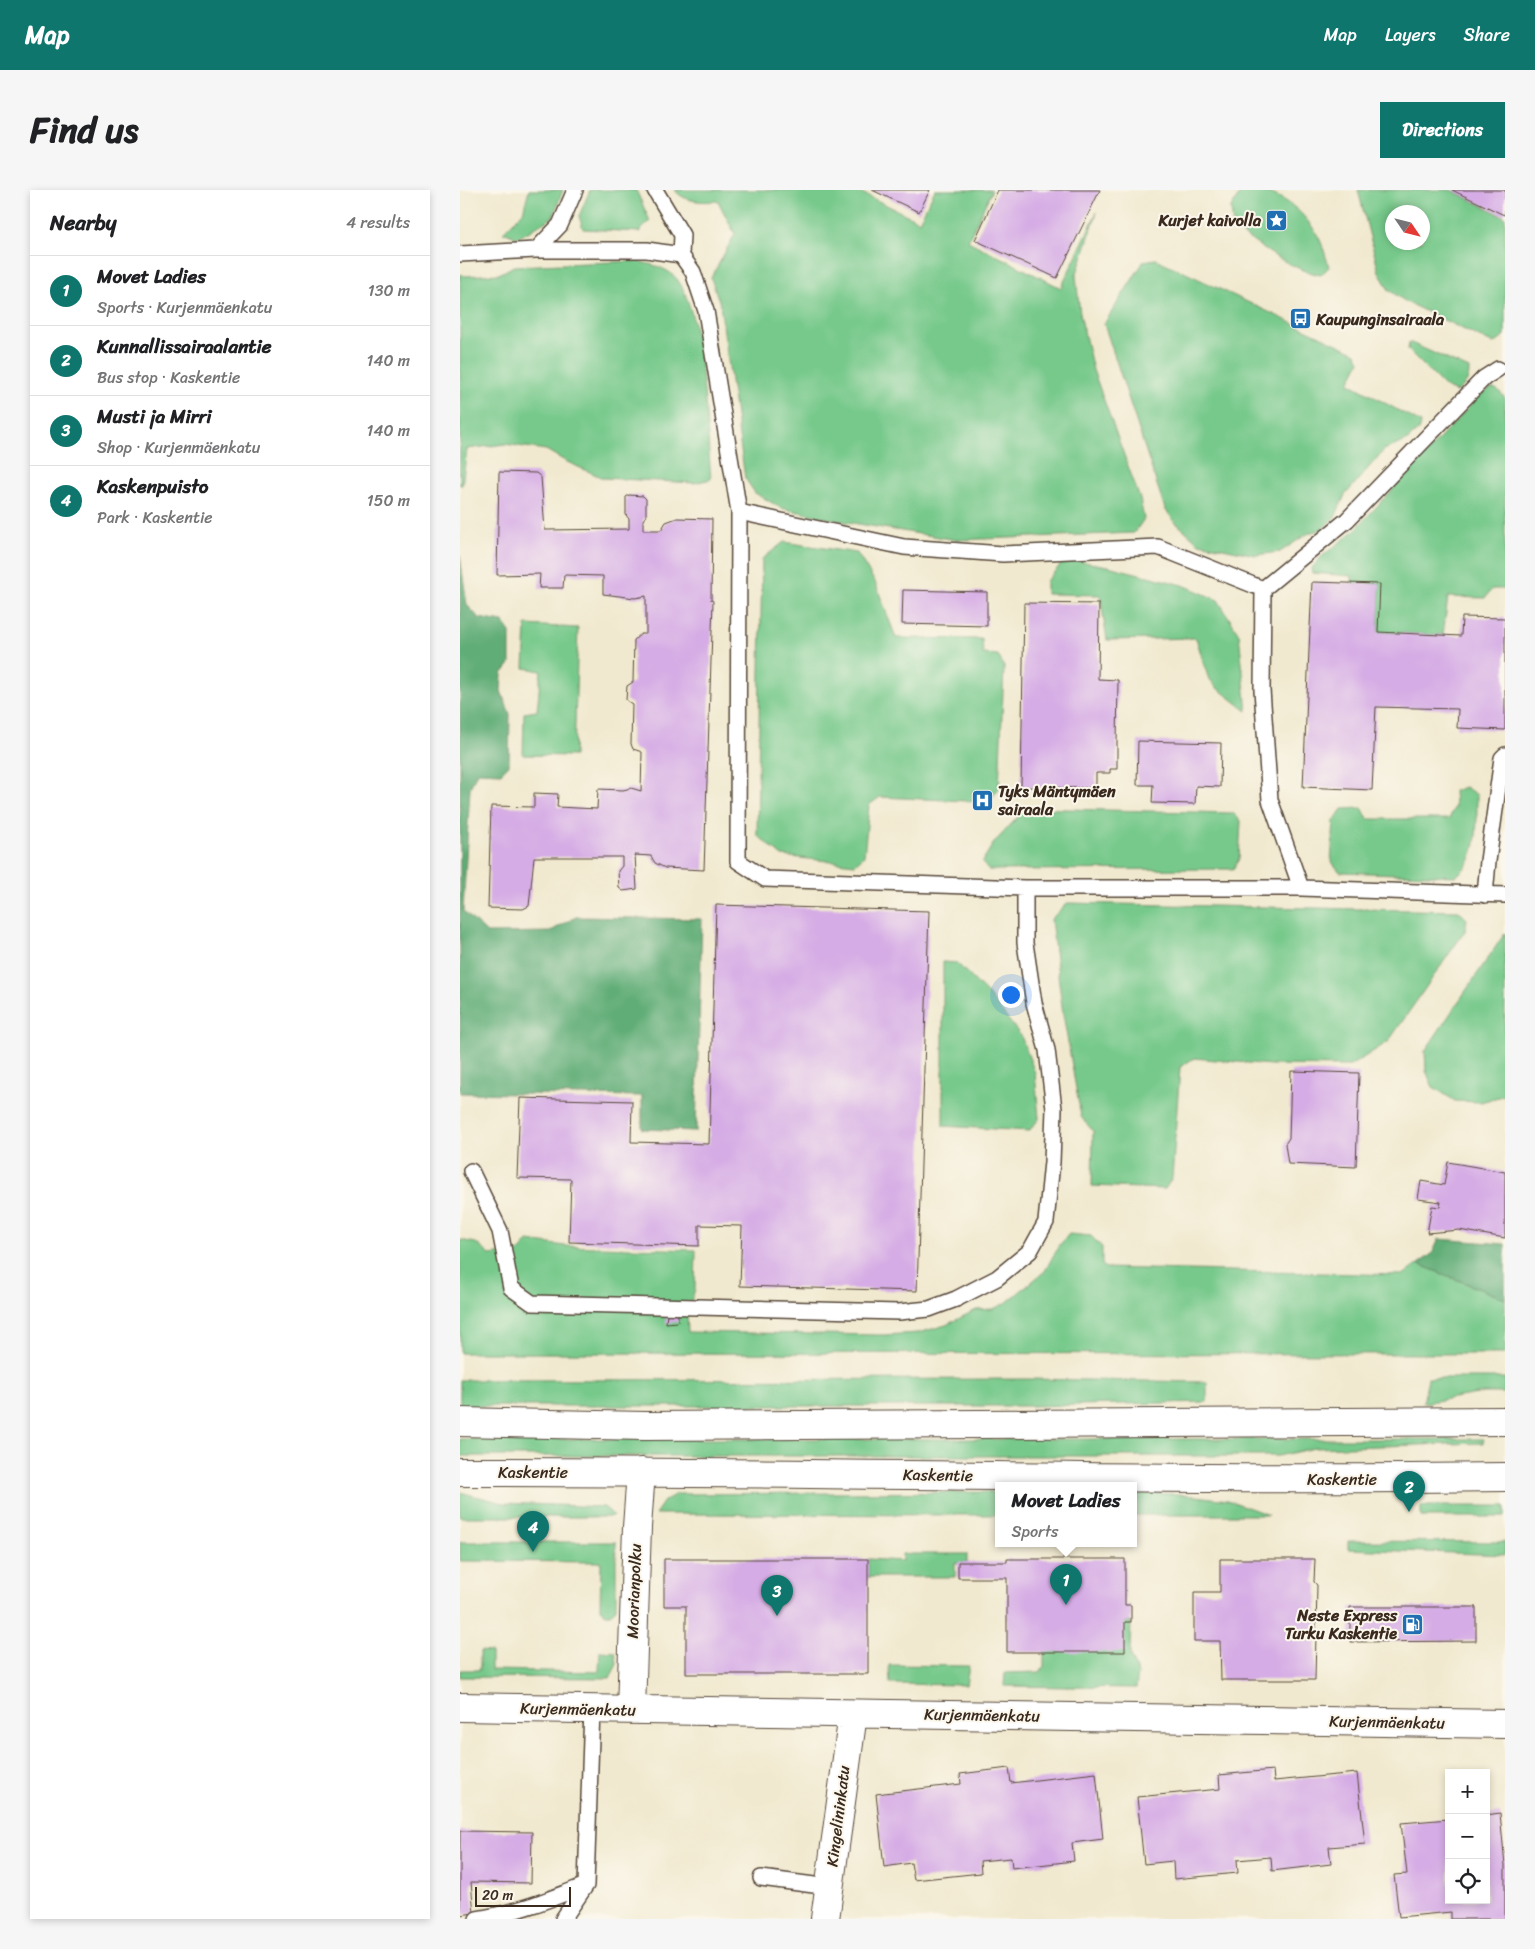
<!DOCTYPE html>
<html lang="en">
<head>
<meta charset="utf-8">
<style>
  :root { --surface:#fff; --page:#f6f6f6; --text:#202124; --muted:#757577; --line:#e0e0e0; --accent:#0f766e }
  body { margin:0; font-family:Sriracha,sans-serif; background:var(--page); color:var(--text) }
  .controls { position:absolute; right:15px; bottom:15px; display:grid; overflow:hidden; border-radius:0px; box-shadow:0 2px 8px #0003 }
  .controls button { width:45px; height:45px; display:grid; place-items:center; padding:0; border:0; border-bottom:1px solid var(--line); background:var(--surface); color:var(--text); font:25px sans-serif }
  .compass { position:absolute; left:925px; top:15px; width:45px; height:45px; border-radius:50%; background:var(--surface); box-shadow:0 2px 8px #0003; rotate:125deg }
  .scale { position:absolute; left:15px; bottom:12px; width:96px; box-sizing:border-box; padding-left:5px; border:2px solid #3b2a1e; border-top:0; font-size:14px; line-height:18px; white-space:nowrap; color:#3b2a1e; -webkit-text-stroke:4px #fbf7ec; paint-order:stroke }
  .you { position:absolute; left:550px; top:804px; width:18px; height:18px; margin:-12px; border:4px solid #fff; border-radius:50%; background:#1a73e8; box-shadow:0 0 0 8px #1a73e833 }
  .badge { display:grid; place-items:center; width:32px; height:32px; border-radius:50%; background:var(--accent); color:#fff; font-size:16px; font-weight:700 }
  .pin { position:absolute; translate:-50% -41px; filter:drop-shadow(0 1px 2px #0008) }
  .pin::after { content:''; position:absolute; top:26px; width:18px; height:15px; background:inherit; clip-path:polygon(0 0,100% 0,50% 100%) }
  .popup { position:absolute; left:535px; top:1292px; width:142px; height:65px; box-sizing:border-box; display:grid; place-content:center; border-radius:0px; background:var(--surface); filter:drop-shadow(0 1px 4px #0005); font-size:16px; white-space:nowrap; color:var(--muted) }
  .popup b { font-size:19px; color:var(--text) }
  .popup::after { content:''; position:absolute; left:50%; top:100%; margin-left:-10px; border:10px solid transparent; border-top-color:var(--surface) }
  .list { margin:0; padding:0; list-style:none }
  h2 { display:flex; justify-content:space-between; align-items:center; height:65px; margin:0; padding:0 20px; font-size:21px }
  h2 small { font-size:16px; font-weight:400; color:var(--muted) }
  .list li { display:grid; grid-template-columns:32px 1fr auto; gap:15px; align-items:center; box-sizing:border-box; height:70px; padding:0 20px; border-top:1px solid var(--line) }
  .list b { display:block; font-size:19px; white-space:nowrap }
  .list p { margin:0; font-size:16px; white-space:nowrap; color:var(--muted) }
  .list em { font-size:16px; font-style:normal; color:var(--muted) }
  .icon { flex:none; width:28px; height:28px; fill:none; stroke:currentColor; stroke-width:2; stroke-linecap:round; stroke-linejoin:round }
  .map { position:relative; flex:none; width:1045px; height:1729px; overflow:hidden; border-radius:0px }
  header { display:flex; align-items:center; gap:30px; box-sizing:border-box; height:70px; padding:0 25px; background:var(--accent); color:#fff }
  header strong { font-size:24px }
  nav { display:flex; gap:28px; margin-inline-start:auto; font-size:18px }
  .intro { display:flex; align-items:center; justify-content:space-between; box-sizing:border-box; height:120px; padding:0 30px }
  h1 { margin:0; font-size:35px }
  .button { padding:12px 22px; border-radius:0px; background:var(--accent); color:#fff; font-size:18px; font-weight:700 }
  main { display:flex; gap:30px; padding:0 30px }
  aside { flex:1; background:var(--surface); border-radius:0px; box-shadow:0 2px 8px #0003 }
  .map>svg:first-child { display:block }
</style>
</head>
<body>
<header>
<strong>Map</strong>
<nav><a>Map</a><a>Layers</a><a>Share</a></nav>
</header>
<div class="intro"><h1>Find us</h1><a class="button">Directions</a></div>
<main>
<aside>
<h2>Nearby<small>4 results</small></h2>
<ul class="list">
<li><span class="badge">1</span><div><b>Movet Ladies</b><p>Sports · Kurjenmäenkatu</p></div><em>130 m</em></li>
<li><span class="badge">2</span><div><b>Kunnallissairaalantie</b><p>Bus stop · Kaskentie</p></div><em>140 m</em></li>
<li><span class="badge">3</span><div><b>Musti ja Mirri</b><p>Shop · Kurjenmäenkatu</p></div><em>140 m</em></li>
<li><span class="badge">4</span><div><b>Kaskenpuisto</b><p>Park · Kaskentie</p></div><em>150 m</em></li>
</ul>
</aside>
<div class="map">
<svg width="1045" height="1729" viewBox="0 0 1045 1729">
  <rect width="100%" height="100%" fill="#fbf7ec"/>
  <filter id="ink" filterUnits="userSpaceOnUse"><feTurbulence type="fractalNoise" baseFrequency=".02" numOctaves="2"/><feDisplacementMap in="SourceGraphic" scale="10" xChannelSelector="R" yChannelSelector="G"/><feConvolveMatrix kernelMatrix="1 2 1 2 8 2 1 2 1" color-interpolation-filters="sRGB"/></filter>
  <filter id="wash" filterUnits="userSpaceOnUse"><feTurbulence type="fractalNoise" baseFrequency=".0096" numOctaves="4" result="noise"/><feDisplacementMap in="SourceGraphic" scale="20" xChannelSelector="R" yChannelSelector="G"/><feGaussianBlur stdDeviation="1.12" result="paint"/><feColorMatrix in="noise" values="0 0 0 0 0 0 0 0 0 0 0 0 0 0 0 0 0 1.4 0 .05"/><feComposite in="paint" operator="in"/></filter>
  <g filter="url(#wash)">
    <rect width="100%" height="100%" fill="#f1e9cf"/>
    <path fill="#77c98b" stroke="#597a54" fill-rule="evenodd" d="M69 0H103L93 27 58 48 43 42 63 22Z
      M130 0H176L190 31 179 42 123 39 119 26Z
      M215 0H396L459 31 475 0H532L508 51 601 98 637 22 616 86 620 124 633 180 680 309 684 329 674 343 497 350 380 331 321 318 295 303 285 288 260 114 251 88 275 44 258 11C245 12 224 13 215 0Z
      M790 0C821 0 847 24 860 50 864 58 866 68 869 77L861 85C829 79 799 56 773 37L771 18 780 3Z
      M898 0H991L1045 27V146L1037 152 1032 153 946 112 929 100 919 82ZM932 22H962V52H932Z
      M696 69 896 163 900 171 889 193 961 233 960 239 946 251 924 260 885 305 875 327 862 339 847 344 820 362 796 365 739 353 715 332 705 319 644 134 684 71Z
      M176 71C190 74 207 77 217 89 243 123 247 243 251 289L234 293 143 288 105 271 86 260 45 254 7 259 2 295H0V84L5 86 39 84 54 76Z
      M949 152 1009 179C1009 191 1006 195 996 202L985 197 948 160Z
      M1032 198 1038 200 1045 208V399H1032L1025 408 988 407 983 445 918 442 920 394 892 393V386L852 383 851 379 861 367 893 342 1021 204Z
      M324 352 397 363 415 392 436 448 522 449 523 464 538 465 544 477 539 598 529 612 420 607 409 615 404 666 395 674 322 666 297 645 302 369Z
      M606 369 648 376 723 395 758 410 779 444 787 521 756 497 748 487 736 448 647 450 640 405 586 404V391Z
      M66 435 118 438 114 566 63 565 64 523 77 521 81 481 64 478Z
      M1005 597 1017 605C1016 633 1021 669 996 686L880 682 871 671 874 631 882 619 902 618 908 629H989L995 616 994 601Z
      M566 618 773 623 781 631 779 669 773 679 528 680 522 672 533 654Z
      M607 713 999 721 1007 729 1005 741 928 852 890 876 811 875 734 868 720 877 712 988 705 999 632 996 633 941 621 927 603 824 591 729Z
      M1045 743V905L1021 912 995 911 973 897 966 881 965 861Z
      M483 772 497 773 528 804 561 846 575 883 579 929 569 941 483 936Z
      M609 1044 631 1046 642 1057V1074L645 1078 943 1085 958 1074 1045 1109V1164L0 1163V1050L16 1053 30 1065 60 1061 68 1051 105 1056 236 1060 235 1099 227 1124 228 1142 423 1145 458 1143 486 1135 516 1120 533 1119 546 1113 585 1081 598 1057Z
      M968 1188H1045V1203H1024L963 1213Z
      M569 1189 747 1192V1212L572 1216H0V1190Z
      M0 1249H1024L1023 1253 854 1258 818 1266H0Z
      M0 1302 43 1313 144 1317 153 1325 149 1327H0Z
      M538 1302V1325L195 1324 204 1311 216 1304Z
      M674 1303 719 1304 768 1310 809 1325H674Z
      M961 1316H1045V1327H961Z
      M888 1351 1045 1352V1365L888 1359Z
      M0 1352H156V1419L150 1424H146L140 1419 141 1372 0 1371Z
      M442 1364H507V1372L495 1373V1387H408V1369L442 1371Z
      M665 1432H671L670 1466 678 1484 676 1498 544 1496 545 1483 580 1482 584 1476V1462Z
      M20 1461 31 1462V1480L139 1482 140 1461 155 1462 157 1474 150 1488 0 1487V1480H20Z
      M429 1475 509 1476 506 1495 430 1494Z"/>
    <path fill="#61ad77" stroke="#4e6c4a" d="M0 366 7 415 19 428 43 432 50 442V474L42 484 41 501 50 524 49 575 41 583 17 582 10 598 3 721 27 743 89 742 116 727 242 729 236 941 182 939V906L0 903Z
      M979 1049 1045 1054V1109L958 1074 972 1064Z"/>
    <g id="blocks">
      <path fill="#d5ace5" d="M412 0H470L459 22Z
        M538 0H640L597 88 515 50Z
        M992 0H1045V23L1044 25Z
        M39 282 76 283 81 287 85 340 169 339V329L166 325V307L169 305 183 306 186 309V326L183 330V340H201L206 332 217 328 252 329 251 410 253 411 244 680 205 678 195 673 191 666 175 665 177 699 163 701 159 698 158 681 162 676V667H74L69 716 63 719 28 718 31 616 74 617V603L98 604 97 617 137 619 138 599 163 600 171 598 181 601 182 562 173 559 171 554 172 514 166 510 167 496 173 492 174 450 181 444H186V406L175 408 143 404V386L104 385 103 398H79L80 384 37 385Z
        M852 392 920 394 918 442 1001 446 1002 427 1045 428V540L997 538 998 519 916 517 912 600 843 597Z
        M443 400 527 402V436L442 434Z
        M564 413 639 414 638 489 658 490 657 553V579H650V583H636V598L561 597Z
        M678 551 761 553 760 597 736 596 735 614 692 613 693 595H677Z
        M256 715 469 721 457 1101 280 1096 282 1036 239 1035V1056L109 1052 111 989 57 988 60 908 172 911 171 952 249 954Z
        M831 881 899 883 896 977 828 974 825 954 829 948Z
        M988 972 1045 982V1048L999 1040 967 1043 972 1016 980 1017 981 1012 958 1009 961 991 984 995Z
        M207 1124H218V1132L206 1133Z
        M204 1369H408V1484H226V1416H204Z
        M547 1369H665V1415H671V1432H665V1462H547V1388H498V1372H547Z
        M760 1369H855L854 1392 857 1395 855 1490H761L760 1451H734V1402H760Z
        M890 1417H1016V1451L890 1452Z
        M549 1578 551 1593 636 1583 643 1649 612 1653 614 1671 552 1678 551 1668 520 1671 521 1683 454 1690 451 1673 424 1677 416 1604 501 1594 500 1584Z
        M813 1580 814 1591 897 1583 905 1654 869 1657 871 1674 812 1681 811 1667 777 1670 778 1683 714 1689 713 1671 684 1674 677 1607 760 1599 759 1585Z
        M1040 1623 1045 1675V1729H991V1722L939 1727 934 1685 947 1684 941 1633 989 1629V1710H1026V1625Z
        M0 1641 72 1642 71 1693 11 1692 14 1723 0 1725Z"/>
    </g>
  </g>
  <g filter="url(#ink)">
    <use href="#blocks" fill-opacity="0" stroke="#564739" stroke-width="1"/>
    <g fill="none" stroke-linecap="round" stroke-linejoin="round">
      <defs>
        <path id="lane" d="M195 0 222 45 221 65
          M76 60 100 35 115 0
          M0 64 76 60H187L221 65 233 82 246 121 279 322 444 357 543 364 698 357 803 399 887 330 1024 188 1038 179
          M279 322 278 671 305 689 565 698H841L1045 705
          M803 399 802 500 810 610 841 698
          M1025 705 1028 671 1042 568 1045 565
          M11 981 40 1041 51 1098 72 1113 439 1122 469 1119 496 1109 537 1088 570 1061 586 1032 592 972 594 919 587 860 574 813 565 753V698
          M301 1688 369 1697
          M17 1729C55 1723 91 1709 126 1695L132 1519
          M103 1729 126 1695"/>
        <path id="street" d="M0 1517 1045 1534
          M171 1520 177 1337 181 1282
          M365 1729 393 1524"/>
        <path id="secondary" d="M0 1232 185 1236 1045 1231
          M0 1282C348 1281 697 1292 1045 1287"/>
      </defs>
      <use href="#lane" stroke="#564739" stroke-width="18"/>
      <use href="#street" stroke="#564739" stroke-width="30"/>
      <use href="#secondary" stroke="#564739" stroke-width="30"/>
      <use href="#lane" stroke="#fff" stroke-width="15"/>
      <use href="#street" stroke="#fff" stroke-width="28"/>
      <use href="#secondary" stroke="#fff" stroke-width="28"/>
    </g>
  </g>
  <defs>
    <symbol id="sight-square" viewBox="-11 -11 22 22"><rect x="-9" y="-9" width="18" height="18" rx="4" fill="#1f6fb2" stroke="#fbf7ec"/><path d="M0-6L1.8-2.2L6-1.7L2.9 1.2L3.7 5.4L0 3.3L-3.7 5.4L-2.9 1.2L-6-1.7L-1.8-2.2Z" fill="#fff"/></symbol>
    <symbol id="bus-square" viewBox="-11 -11 22 22"><rect x="-9" y="-9" width="18" height="18" rx="4" fill="#1f6fb2" stroke="#fbf7ec"/><path d="M-5-6H5V4H4V6H2V4H-2V6H-4V4H-5ZM-3.5-4V0h7V-4ZM-3.5 1.2v1.5H-2V1.2ZM2 1.2v1.5H3.5V1.2Z" fill="#fff"/></symbol>
    <symbol id="hospital-square" viewBox="-11 -11 22 22"><rect x="-9" y="-9" width="18" height="18" rx="4" fill="#1f6fb2" stroke="#fbf7ec"/><path d="M-5-5h3v3.5h4V-5h3V5h-3V1.5h-4V5h-3Z" fill="#fff"/></symbol>
    <symbol id="fuel-square" viewBox="-11 -11 22 22"><rect x="-9" y="-9" width="18" height="18" rx="4" fill="#1f6fb2" stroke="#fbf7ec"/><path d="M-5.5-6h7V0h2V4h1.3V-2.5L3-4.5l.8-.8L6-3V5H2.5V1h-1V6h-7ZM-4.2-4.7v3.2H.2V-4.7Z" fill="#fff"/></symbol>
  </defs>
  <g fill-rule="evenodd">
    <use href="#sight-square" x="804" y="18" width="25" height="25"/>
    <use href="#bus-square" x="828" y="116" width="25" height="25"/>
    <use href="#hospital-square" x="510" y="598" width="25" height="25"/>
    <use href="#fuel-square" x="940" y="1422" width="25" height="25"/>
  </g>
  <g text-anchor="middle" dominant-baseline="central" stroke-width="4" stroke-linejoin="round" paint-order="stroke">
    <g font-size="16" font-weight="bold" fill="#3b2a1e" stroke="#fbf7ec" text-anchor="end">
      <text x="801" y="30">Kurjet kaivolla</text>
      <text x="856" y="129" text-anchor="start">Kaupunginsairaala</text>
      <text x="538" y="601" text-anchor="start">Tyks Mäntymäen<tspan x="538" dy="18">sairaala</tspan></text>
      <text x="937" y="1425">Neste Express<tspan x="937" dy="18">Turku Kaskentie</tspan></text>
    </g>
    <g font-size="16" fill="#3b2a1e" stroke="#fbf7ec">
      <text x="73" y="1282">Kaskentie</text>
      <text transform="translate(478 1285) rotate(1)">Kaskentie</text>
      <text x="882" y="1289">Kaskentie</text>
      <text transform="translate(174 1401) rotate(-88)">Moorianpolku</text>
      <text transform="translate(118 1519) rotate(1)">Kurjenmäenkatu</text>
      <text transform="translate(522 1525) rotate(1)">Kurjenmäenkatu</text>
      <text transform="translate(927 1532) rotate(1)">Kurjenmäenkatu</text>
      <text transform="translate(378 1626) rotate(-83)">Kingelininkatu</text>
    </g>
  </g>
</svg>
<div class="controls">
<button>+</button>
<button>−</button>
<button><svg class="icon" aria-label="locate" viewBox="0 0 24 24"><circle cx="12" cy="12" r="6"/><path d="M12 2v4M12 18v4M2 12h4M18 12h4"/></svg></button>
</div>
<svg class="compass" viewBox="-18 -18 36 36"><path d="M0-13l5 13h-10z" fill="#e53935"/><path d="M0 13l5-13h-10z" fill="#757577"/></svg>
<div class="scale">20 m</div>
<div class="you"></div>
<div class="pin badge" style="left:606px;top:1415px">1</div>
<div class="popup"><b>Movet Ladies</b>Sports</div>
<div class="pin badge" style="left:949px;top:1322px">2</div>
<div class="pin badge" style="left:317px;top:1426px">3</div>
<div class="pin badge" style="left:73px;top:1362px">4</div>
</div>
</main>
</body>
</html>
